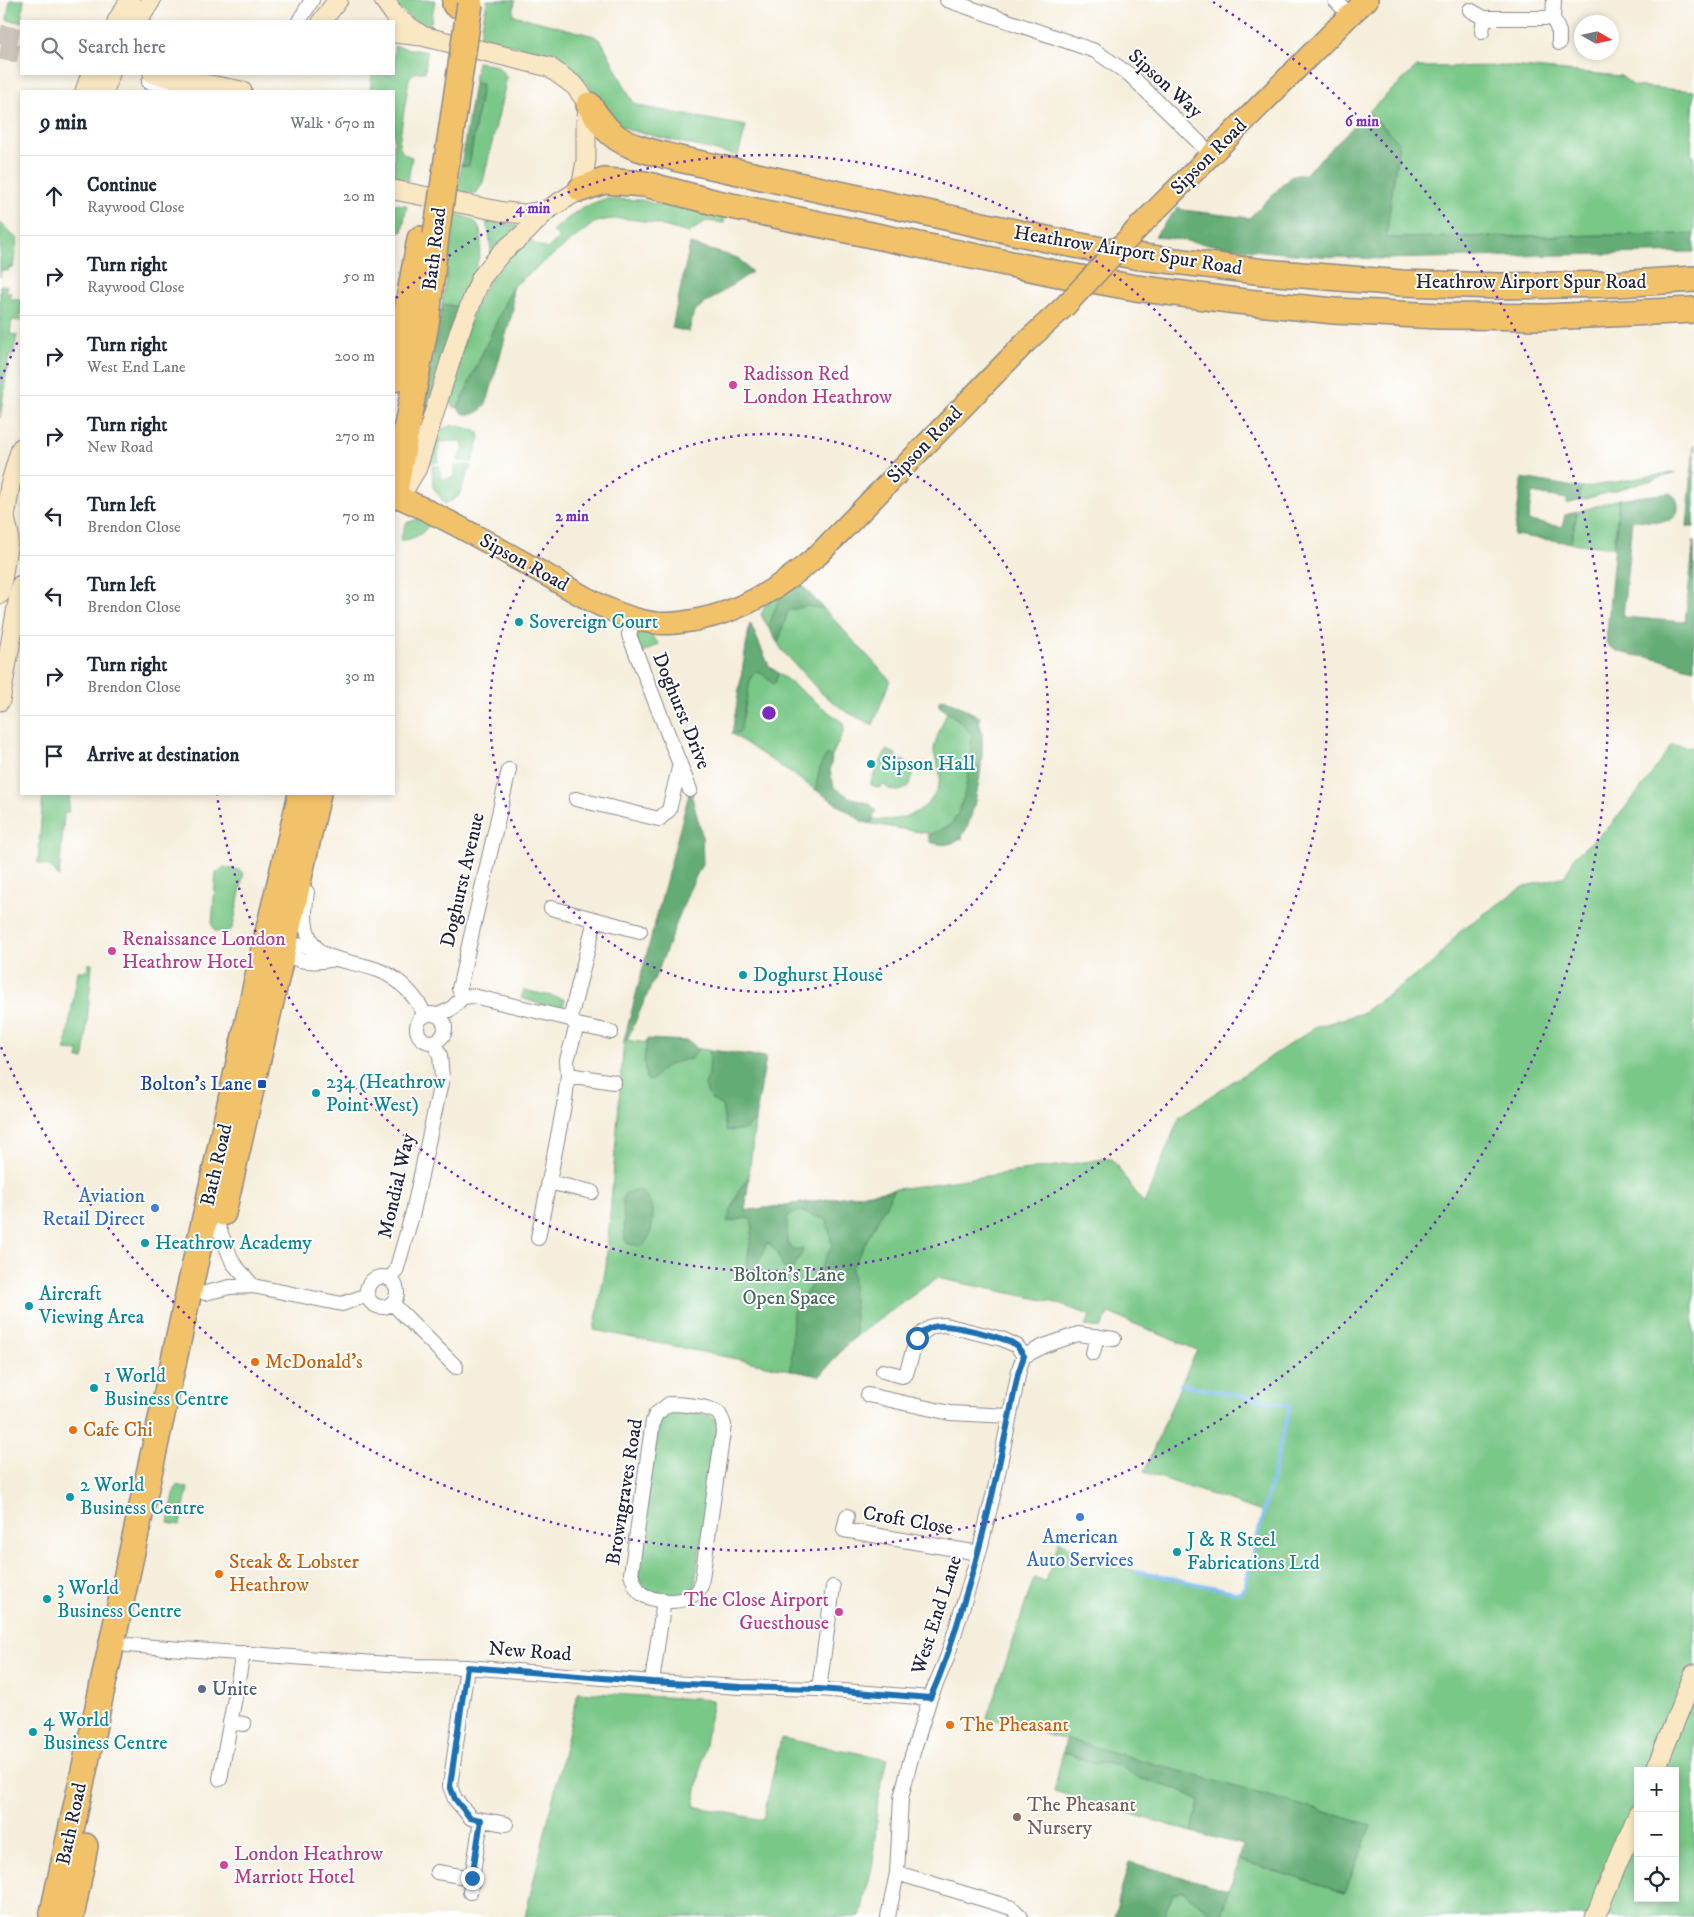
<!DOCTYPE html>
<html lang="en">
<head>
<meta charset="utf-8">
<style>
  :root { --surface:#fff; --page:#f2f2f3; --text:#1f2937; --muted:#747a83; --line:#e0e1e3 }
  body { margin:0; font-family:"IM FELL DW Pica",serif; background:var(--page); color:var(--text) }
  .controls { position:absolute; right:15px; bottom:15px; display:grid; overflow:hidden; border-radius:0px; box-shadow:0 2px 8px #0003 }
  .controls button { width:45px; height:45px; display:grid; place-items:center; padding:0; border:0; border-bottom:1px solid var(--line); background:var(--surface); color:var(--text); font:25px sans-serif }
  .compass { position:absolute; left:1574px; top:15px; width:45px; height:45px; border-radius:50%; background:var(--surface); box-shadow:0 2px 8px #0003; rotate:99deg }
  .stop { position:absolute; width:15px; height:15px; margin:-11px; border:4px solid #1f6fb2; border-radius:50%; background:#fff }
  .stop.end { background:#1f6fb2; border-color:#fff; box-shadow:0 1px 5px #0008 }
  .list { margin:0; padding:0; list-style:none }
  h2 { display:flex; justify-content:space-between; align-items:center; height:65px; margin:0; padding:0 20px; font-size:21px }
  h2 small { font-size:16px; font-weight:400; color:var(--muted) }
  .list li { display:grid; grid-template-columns:32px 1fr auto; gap:15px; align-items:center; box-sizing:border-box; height:80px; padding:0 20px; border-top:1px solid var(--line) }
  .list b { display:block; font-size:19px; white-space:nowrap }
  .list p { margin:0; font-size:16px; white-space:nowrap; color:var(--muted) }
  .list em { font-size:16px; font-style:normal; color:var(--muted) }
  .icon { flex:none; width:28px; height:28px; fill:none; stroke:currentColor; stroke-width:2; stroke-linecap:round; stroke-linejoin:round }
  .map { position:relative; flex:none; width:1694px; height:1917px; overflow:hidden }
  .search { position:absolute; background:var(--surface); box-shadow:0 2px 8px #0003; left:20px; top:20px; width:375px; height:55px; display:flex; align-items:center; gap:12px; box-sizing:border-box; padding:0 18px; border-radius:0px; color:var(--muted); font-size:19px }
  .panel { position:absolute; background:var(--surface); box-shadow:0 2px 8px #0003; left:20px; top:90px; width:375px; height:705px; border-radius:0px }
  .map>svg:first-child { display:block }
</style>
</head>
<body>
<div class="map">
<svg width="1694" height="1917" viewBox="0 0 1694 1917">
  <rect width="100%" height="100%" fill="#fff"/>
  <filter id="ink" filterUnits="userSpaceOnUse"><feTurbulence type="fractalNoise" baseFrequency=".02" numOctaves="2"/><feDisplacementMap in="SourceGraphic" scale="10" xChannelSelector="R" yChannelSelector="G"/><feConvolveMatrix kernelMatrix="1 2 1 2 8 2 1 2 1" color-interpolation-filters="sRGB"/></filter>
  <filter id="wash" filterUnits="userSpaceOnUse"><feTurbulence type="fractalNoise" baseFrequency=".0096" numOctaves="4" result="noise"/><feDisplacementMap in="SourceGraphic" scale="20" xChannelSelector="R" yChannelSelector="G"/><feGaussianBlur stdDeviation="1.12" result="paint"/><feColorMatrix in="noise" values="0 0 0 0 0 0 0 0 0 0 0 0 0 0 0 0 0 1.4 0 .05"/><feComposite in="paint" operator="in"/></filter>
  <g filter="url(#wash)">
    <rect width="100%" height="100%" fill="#f5eedc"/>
    <path fill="#7ac888" stroke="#4e7562" d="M10 0H24L21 22 7 20Z
      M391 0H435L430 27C413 22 403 12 391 0Z
      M487 0H515L513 15 594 36 602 42 629 95 634 103 643 107 746 126 738 156 629 130 616 123 588 85 564 63 545 53 480 37Z
      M394 46 427 52 425 72C417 72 412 72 409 79L399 143C400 151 404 155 412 157L408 181 394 175V91H370L372 74H394Z
      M477 62 497 66 506 76V82L483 182 476 194 458 191 461 165 469 166 482 85 474 83Z
      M1510 66 1621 76 1634 86 1694 91 1691 155H1694V234L1385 238 1399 142 1368 112 1417 67Z
      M604 199 642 200 659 205 661 200 725 216 724 223 706 221 689 233C658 225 625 212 594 223L512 287 458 408 452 406 448 399 451 388C462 352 469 311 490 279 500 264 514 252 527 240L547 249 560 237 552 231 581 208Z
      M394 204 407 205 402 232 394 231Z
      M456 213C461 216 470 218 474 221 493 237 468 287 462 307L442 304Z
      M0 222 17 239 13 268 9 267 8 271 1 270 0 277Z
      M489 222 516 225 518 227 491 254 489 233 486 223Z
      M0 285 7 286 6 292 11 293 8 298 21 300V321L12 320 10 334 17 335 13 356 9 355 0 418Z
      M453 425 476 430 479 433 480 438 472 462 457 461 464 449 462 441 439 442 438 462 423 465 438 430Z
      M467 465 471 466 458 497 445 504 433 487 432 466H440L441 480 454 477V466Z
      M1675 472 1673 474 1578 501 1581 488Z
      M1619 499 1614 548 1571 543 1577 512Z
      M418 519 429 525C424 534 410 541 400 540L406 523Z
      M799 582 890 680 873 725 845 711 820 692 782 650 761 615 766 603Z
      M750 623 769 666 843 723 844 730 816 790 732 734Z
      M639 630 647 631 659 644 642 654 636 640Z
      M951 702 980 717 962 839 867 823H871L873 819C902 824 938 809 940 776 940 767 934 759 934 750 934 741 947 713 951 702Z
      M1671 745 1694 747V1917H1603L1638 1836V1898H1675V1771H1638V1811L1587 1917H1221L1239 1860 1345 1893 1370 1825 987 1718 1034 1578 1046 1582 1059 1541C1113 1572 1178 1580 1239 1592L1245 1587 1265 1513 1144 1472 1181 1384 1197 1350 1109 1313 1101 1328 1085 1326 1090 1315 1053 1302 937 1278 848 1342 820 1376 594 1330 606 1266 624 1040 766 1057 755 1121 745 1211 1111 1158 1144 1204 1180 1116 1316 1027 1362 1013 1432 964 1461 930 1523 887 1565 876 1576 855 1610 826 1647 781Z
      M886 750 896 754V759C928 763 907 807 884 785L879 788 870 784Z
      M43 794H70L68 813H64L59 877 51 867 38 863Z
      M224 867 239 870 243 873V877L233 927 228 933 215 931 212 925 216 873Z
      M88 964H92L84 1059H78L79 1051 65 1050 78 971H87Z
      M524 990 564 999V1005L558 1010 521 998Z
      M670 1409 711 1415 719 1425 694 1589 679 1596 650 1592 645 1590 636 1574 660 1419Z
      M176 1485 188 1488 180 1525 168 1523Z
      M578 1692 713 1700 694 1806 763 1820 781 1738 888 1759 878 1798 873 1863 860 1917H525Z
      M1063 1752 1093 1763 1118 1764 1136 1777 1180 1790 1200 1800 1192 1832 1054 1791Z
      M1183 1891 1217 1917H1163L1173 1894Z"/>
    <path fill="#63ac74" stroke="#426758" d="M474 83 482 84 469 166 461 165Z
      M1368 112 1399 142 1386 238 1694 234V252L1383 259C1306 257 1231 249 1155 236L1178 207 1183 210 1249 218 1292 175H1304Z
      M690 244 738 258 752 272 694 311 689 332 672 328Z
      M512 287 513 310 488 399C482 412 476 417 462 413L458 408Z
      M442 304 462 307 414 457Z
      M1694 445V527H1687Z
      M1522 478 1581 488 1578 501 1567 504V499L1532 493 1528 521 1562 527 1565 515 1577 512 1571 543 1514 535Z
      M1670 493C1675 496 1678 500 1678 506 1679 529 1647 520 1632 520L1623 617 1685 622 1694 540V669C1682 667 1671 662 1659 659 1642 655 1618 657 1606 643L1619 499Z
      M799 582 824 609 806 606 788 611 778 643 768 627 781 594Z
      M750 623 769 666 778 673 775 683H772L762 674 755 672 751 677 740 732 732 734Z
      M942 699C951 701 974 712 978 720 990 737 975 821 962 836 953 846 942 846 930 842L928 836C935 830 945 830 952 823 966 807 971 757 972 735L961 722 939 706V701Z
      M828 754 832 758 830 771 834 787 849 797 870 804 876 811 871 823 863 822 816 790C817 779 820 760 828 754Z
      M690 790 702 835 703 862 688 893 660 966 627 1040H624Z
      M647 1039 689 1041 698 1049 691 1059C675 1061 662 1066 653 1080L648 1081 646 1078 644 1060Z
      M710 1050 766 1057 755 1121 744 1130 726 1131 722 1106 712 1100 707 1092 705 1084 709 1075Z
      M749 1176 745 1211 894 1190 852 1268 856 1337 848 1343 820 1376 791 1370 793 1311 813 1283 832 1245 827 1220 799 1211 787 1217V1243L794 1250 802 1248 803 1251 793 1268 784 1269 776 1251 768 1243 766 1244C762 1255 759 1264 751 1273L747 1271 746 1266 753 1227 751 1220 747 1218 727 1222 738 1192Z
      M637 1189C658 1198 656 1231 643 1246L628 1244 625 1240 623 1200 624 1194Z
      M1066 1739 1371 1825 1345 1893 1239 1860 1243 1845 1192 1832 1199 1800 1180 1790 1136 1777 1118 1764 1093 1763 1063 1752Z
      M1129 1862 1229 1890 1221 1917H1217L1183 1891 1173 1894 1163 1917H1114Z"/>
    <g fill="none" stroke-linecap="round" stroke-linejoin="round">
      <path stroke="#80bdf3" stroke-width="4" d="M1137 1571 1239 1593 1245 1587 1290 1406 1181 1384"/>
    </g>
  </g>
  <g filter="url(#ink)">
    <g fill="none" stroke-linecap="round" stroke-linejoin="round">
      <path stroke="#cbc5bc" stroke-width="19" stroke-dasharray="19 9" stroke-linecap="butt" d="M0 34 21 38
        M0 50 21 54"/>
      <defs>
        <path id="street" d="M947 0 1095 51 1130 75 1212 155
          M1335 0 1350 15
          M1554 0 1553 18 1559 32V43
          M1470 10 1484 18H1553
          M299 21 312 0
          M1482 32 1484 18
          M149 82 192 91
          M633 619 629 635 690 790
          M576 799 659 819 669 810 680 764
          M307 892C304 913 302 933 318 950
          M551 908 640 931
          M282 951C303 937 316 953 337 959 350 963 365 965 378 970 398 977 416 996 425 1015
          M282 951C295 963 318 963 335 959
          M463 997 459 989 509 770
          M417 1028a14 14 0 1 1 28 0a14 14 0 1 1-28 0Z
          M438 1015 451 1009 463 997 473 996 570 1019 577 1025 611 1032
          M570 1019 595 920
          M568 1075 614 1082
          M548 1182 592 1192
          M219 1229 233 1263 253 1286
          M538 1238 565 1100 568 1075 567 1060 577 1025
          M367 1292a15 15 0 1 1 30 0a15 15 0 1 1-30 0Z
          M389 1279 396 1271 413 1212 442 1078 440 1055 433 1042
          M205 1293 230 1287 253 1286 342 1304 367 1295
          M392 1303 456 1367
          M1093 1353 1097 1336
          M1024 1356 1044 1346 1078 1334 1114 1339
          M883 1371 902 1376 906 1374 917 1338 925 1331 933 1326 945 1325 1002 1339 1017 1346 1024 1356
          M868 1395 950 1413 1009 1416
          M669 1404C680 1404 711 1406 719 1414 721 1417 723 1422 724 1425L701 1585C694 1605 657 1604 642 1594 635 1589 634 1581 631 1574L653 1421 656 1414Z
          M847 1516 844 1530 979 1553
          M127 1645 416 1666 467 1667 652 1682 741 1687 819 1689 930 1698
          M467 1667 450 1786 455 1799 471 1818 506 1824
          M652 1682 664 1600
          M819 1689 833 1587
          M230 1722 244 1724
          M220 1779 243 1653
          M437 1872 472 1878
          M897 1873 1012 1908 1021 1917
          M470 1892 481 1820
          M888 1917 897 1873 901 1798 910 1762 930 1698 947 1658 979 1553 995 1488 1020 1366 1024 1356"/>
        <path id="secondary" d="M384 0 397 18 421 35
          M117 21 130 0
          M138 21 151 0
          M322 21 338 0
          M394 33 422 36 549 67 575 86 589 105 586 121V160L581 189 547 210 526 232 502 252 481 278 459 333 417 468 405 488 394 495
          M153 74 242 91
          M85 91 91 74
          M104 91 110 74
          M394 190 504 212 525 214 547 210
          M0 594 9 534 5 518 10 485 21 448
          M0 701 21 585
          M1655 1771 1694 1674
          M1595 1917 1638 1814"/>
        <path id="primary" d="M1137 229 1350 15 1367 0
          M394 495C447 518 497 548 548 576 581 595 616 618 655 623 668 625 683 622 696 620 744 611 781 587 818 555L1025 343 1065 306"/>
        <path id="highway" d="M455 4 456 0
          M589 105C594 113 600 121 606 128 623 148 654 152 679 159L1065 243 1134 256 1264 272 1402 283 1499 286 1617 284 1694 279
          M581 189 604 181 645 184 717 203 1059 274 1136 288 1237 301 1334 311 1440 316 1546 317 1694 310
          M394 379 420 239
          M394 496 427 318 436 235
          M223 1213 318 794
          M52 1917 261 962 301 794
          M71 1917 85 1846"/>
      </defs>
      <use href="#street" stroke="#8c888c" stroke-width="16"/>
      <use href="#secondary" stroke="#8c888c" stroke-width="21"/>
      <use href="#primary" stroke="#8c888c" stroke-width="24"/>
      <use href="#highway" stroke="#8c888c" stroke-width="28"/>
      <use href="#street" stroke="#fff" stroke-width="14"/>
      <use href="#secondary" stroke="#fae7c3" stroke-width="19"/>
      <use href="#primary" stroke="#f2c26a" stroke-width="21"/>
      <use href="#highway" stroke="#f2c26a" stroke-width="25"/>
      <defs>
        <path id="primary-bridge" d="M1065 306 1137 229"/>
        <path id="highway-bridge" d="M436 235 470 4"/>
      </defs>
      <use href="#primary-bridge" stroke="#8c888c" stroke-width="24" stroke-linecap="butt"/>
      <use href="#highway-bridge" stroke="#8c888c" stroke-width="28" stroke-linecap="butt"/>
      <use href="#primary-bridge" stroke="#f2c26a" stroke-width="21"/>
      <use href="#highway-bridge" stroke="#f2c26a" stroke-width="25"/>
    </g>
  </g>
  <g fill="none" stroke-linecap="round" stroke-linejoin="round" filter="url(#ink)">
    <path stroke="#1f6fb2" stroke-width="6" d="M472 1878 481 1820 470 1818 455 1799 450 1786 467 1667 652 1682 741 1687 819 1689 930 1698C944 1668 954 1636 963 1604 987 1528 1002 1451 1018 1374L1024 1356 1017 1346 1011 1342C995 1336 948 1322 933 1327 926 1329 921 1333 917 1338"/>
  </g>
  <g fill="none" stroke="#7b2cbf" stroke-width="2.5" stroke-dasharray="2.5 5">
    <circle cx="769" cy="713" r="279"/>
    <path d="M396 298A558 558 0 1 1 217 795"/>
    <path d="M1 379A838 838 0 0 1 19 339M1213 2A838 838 0 1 1 1 1047"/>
  </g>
  <g fill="#d1479c" stroke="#fff" stroke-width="2">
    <circle cx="733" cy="385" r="5"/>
    <circle cx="112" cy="951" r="5"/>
    <circle cx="839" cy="1612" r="5"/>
    <circle cx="224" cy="1865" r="5"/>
  </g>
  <g fill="#0f9aa8" stroke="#fff" stroke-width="2">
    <circle cx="519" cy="622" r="5"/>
    <circle cx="871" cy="764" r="5"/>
    <circle cx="743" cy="975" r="5"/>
    <circle cx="316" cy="1093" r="5"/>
    <circle cx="145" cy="1243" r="5"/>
    <circle cx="29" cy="1306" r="5"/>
    <circle cx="94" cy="1388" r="5"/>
    <circle cx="70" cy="1497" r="5"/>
    <circle cx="1177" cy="1552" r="5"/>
    <circle cx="47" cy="1599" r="5"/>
    <circle cx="33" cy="1732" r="5"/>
  </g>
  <rect fill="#1a4fb4" stroke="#fff" stroke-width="2" x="257" y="1079" width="10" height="10" rx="2.5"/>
  <g fill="#3f7fe0" stroke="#fff" stroke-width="2">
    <circle cx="155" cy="1208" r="5"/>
    <circle cx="1080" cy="1517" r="5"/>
  </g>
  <g fill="#e8710a" stroke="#fff" stroke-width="2">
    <circle cx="255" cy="1362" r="5"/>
    <circle cx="73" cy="1430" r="5"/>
    <circle cx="219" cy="1574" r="5"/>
    <circle cx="950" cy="1725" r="5"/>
  </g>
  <circle fill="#5c6f8a" stroke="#fff" stroke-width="2" cx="202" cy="1689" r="5"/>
  <circle fill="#8d6e63" stroke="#fff" stroke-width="2" cx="1017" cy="1817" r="5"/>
  <g text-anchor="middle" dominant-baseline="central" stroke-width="4" stroke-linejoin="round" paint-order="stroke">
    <g font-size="20" fill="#22223b" stroke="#fff">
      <text transform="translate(1165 84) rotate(42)">Sipson Way</text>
      <text transform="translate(1209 157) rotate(-45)">Sipson Road</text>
      <text transform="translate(435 249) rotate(-83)">Bath Road</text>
      <text transform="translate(1128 251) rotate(9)">Heathrow Airport Spur Road</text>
      <text x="1531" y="282">Heathrow Airport Spur Road</text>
      <text transform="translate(925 445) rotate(-46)">Sipson Road</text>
      <text transform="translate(524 563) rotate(29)">Sipson Road</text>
      <text transform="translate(681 711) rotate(68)">Doghurst Drive</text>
      <text transform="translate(463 880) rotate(-77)">Doghurst Avenue</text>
      <text transform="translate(217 1165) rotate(-77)">Bath Road</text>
      <text transform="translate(397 1186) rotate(-77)">Mondial Way</text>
      <text transform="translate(625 1492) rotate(-81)">Browngraves Road</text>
      <text transform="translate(908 1521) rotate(10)">Croft Close</text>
      <text transform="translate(937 1615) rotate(-72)">West End Lane</text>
      <text transform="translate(530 1652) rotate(4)">New Road</text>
      <text transform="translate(72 1824) rotate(-78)">Bath Road</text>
    </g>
    <g font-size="20" fill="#b23c85" stroke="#fff" text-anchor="start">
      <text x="743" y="374">Radisson Red<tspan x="743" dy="23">London Heathrow</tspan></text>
      <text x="122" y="939">Renaissance London<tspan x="122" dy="23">Heathrow Hotel</tspan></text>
      <text x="829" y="1600" text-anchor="end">The Close Airport<tspan x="829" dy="23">Guesthouse</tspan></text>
      <text x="234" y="1854">London Heathrow<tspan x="234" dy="23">Marriott Hotel</tspan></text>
    </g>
    <g font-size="20" fill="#0d838f" stroke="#fff" text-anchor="start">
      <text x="529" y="622">Sovereign Court</text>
      <text x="881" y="764">Sipson Hall</text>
      <text x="753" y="975">Doghurst House</text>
      <text x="326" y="1082">234 (Heathrow<tspan x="326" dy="23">Point West)</tspan></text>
      <text x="155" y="1243">Heathrow Academy</text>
      <text x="39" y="1294">Aircraft<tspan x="39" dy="23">Viewing Area</tspan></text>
      <text x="104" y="1376">1 World<tspan x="104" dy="23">Business Centre</tspan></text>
      <text x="80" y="1485">2 World<tspan x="80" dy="23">Business Centre</tspan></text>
      <text x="1187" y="1540">J &amp; R Steel<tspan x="1187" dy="23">Fabrications Ltd</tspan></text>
      <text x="57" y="1588">3 World<tspan x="57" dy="23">Business Centre</tspan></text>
      <text x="43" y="1720">4 World<tspan x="43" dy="23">Business Centre</tspan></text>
    </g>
    <g font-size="20" fill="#164399" stroke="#fff" text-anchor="end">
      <text x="252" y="1084">Bolton's Lane</text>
    </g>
    <g font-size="20" fill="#366cbe" stroke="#fff" text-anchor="end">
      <text x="145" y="1196">Aviation<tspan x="145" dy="23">Retail Direct</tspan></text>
      <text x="1080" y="1537" text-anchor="middle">American<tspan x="1080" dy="23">Auto Services</tspan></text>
    </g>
    <g font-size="20" fill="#45645a" stroke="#fff">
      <text x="789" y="1275">Bolton's Lane<tspan x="789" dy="23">Open Space</tspan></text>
    </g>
    <g font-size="20" fill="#c56008" stroke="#fff" text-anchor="start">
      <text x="265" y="1362">McDonald's</text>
      <text x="83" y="1430">Cafe Chi</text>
      <text x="229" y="1562">Steak &amp; Lobster<tspan x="229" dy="23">Heathrow</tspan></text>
      <text x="960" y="1725">The Pheasant</text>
    </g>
    <g font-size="20" fill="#4e5e75" stroke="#fff" text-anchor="start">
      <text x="212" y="1689">Unite</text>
    </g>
    <g font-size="20" fill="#785e54" stroke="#fff" text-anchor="start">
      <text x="1027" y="1805">The Pheasant<tspan x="1027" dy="23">Nursery</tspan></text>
    </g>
  </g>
  <circle cx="769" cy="713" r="8" fill="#7b2cbf" stroke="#fff" stroke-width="2.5"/>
  <g font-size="15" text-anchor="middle" font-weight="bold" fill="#7b2cbf" stroke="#fff" stroke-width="4" stroke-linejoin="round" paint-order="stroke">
    <text x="1362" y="126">6 min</text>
    <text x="533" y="213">4 min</text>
    <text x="572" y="521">2 min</text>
  </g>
</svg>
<div class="controls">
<button>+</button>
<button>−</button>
<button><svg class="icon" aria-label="locate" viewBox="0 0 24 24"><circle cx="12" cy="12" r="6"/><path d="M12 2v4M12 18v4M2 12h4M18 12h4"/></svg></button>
</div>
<svg class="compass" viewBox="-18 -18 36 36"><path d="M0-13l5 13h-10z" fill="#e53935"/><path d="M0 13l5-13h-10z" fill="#747a83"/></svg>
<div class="stop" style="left:917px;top:1338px"></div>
<div class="stop end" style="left:472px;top:1878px"></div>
<div class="search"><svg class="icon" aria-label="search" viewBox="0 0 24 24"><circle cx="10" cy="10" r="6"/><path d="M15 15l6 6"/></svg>Search here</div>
<section class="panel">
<h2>9 min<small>Walk · 670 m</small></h2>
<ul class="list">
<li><svg class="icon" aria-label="ahead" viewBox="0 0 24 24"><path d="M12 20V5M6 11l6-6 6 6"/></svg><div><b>Continue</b><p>Raywood Close</p></div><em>20 m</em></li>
<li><svg class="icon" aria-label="right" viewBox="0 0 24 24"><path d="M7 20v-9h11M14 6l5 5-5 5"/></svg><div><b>Turn right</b><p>Raywood Close</p></div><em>50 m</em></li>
<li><svg class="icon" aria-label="right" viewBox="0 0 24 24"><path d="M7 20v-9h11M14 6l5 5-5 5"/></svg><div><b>Turn right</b><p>West End Lane</p></div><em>200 m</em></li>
<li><svg class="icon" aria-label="right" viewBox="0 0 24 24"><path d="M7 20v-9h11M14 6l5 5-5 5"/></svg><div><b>Turn right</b><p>New Road</p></div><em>270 m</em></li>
<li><svg class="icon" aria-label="left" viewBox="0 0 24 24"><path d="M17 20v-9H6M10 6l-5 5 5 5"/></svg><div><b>Turn left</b><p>Brendon Close</p></div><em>70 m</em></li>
<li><svg class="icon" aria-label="left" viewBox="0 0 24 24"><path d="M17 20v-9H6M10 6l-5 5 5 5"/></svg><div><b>Turn left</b><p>Brendon Close</p></div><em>30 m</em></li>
<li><svg class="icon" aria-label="right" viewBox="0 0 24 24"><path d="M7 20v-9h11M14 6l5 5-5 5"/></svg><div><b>Turn right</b><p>Brendon Close</p></div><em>30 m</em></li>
<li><svg class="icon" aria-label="arrive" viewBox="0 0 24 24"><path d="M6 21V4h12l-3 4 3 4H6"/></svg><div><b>Arrive at destination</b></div></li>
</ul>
</section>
</div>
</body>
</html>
